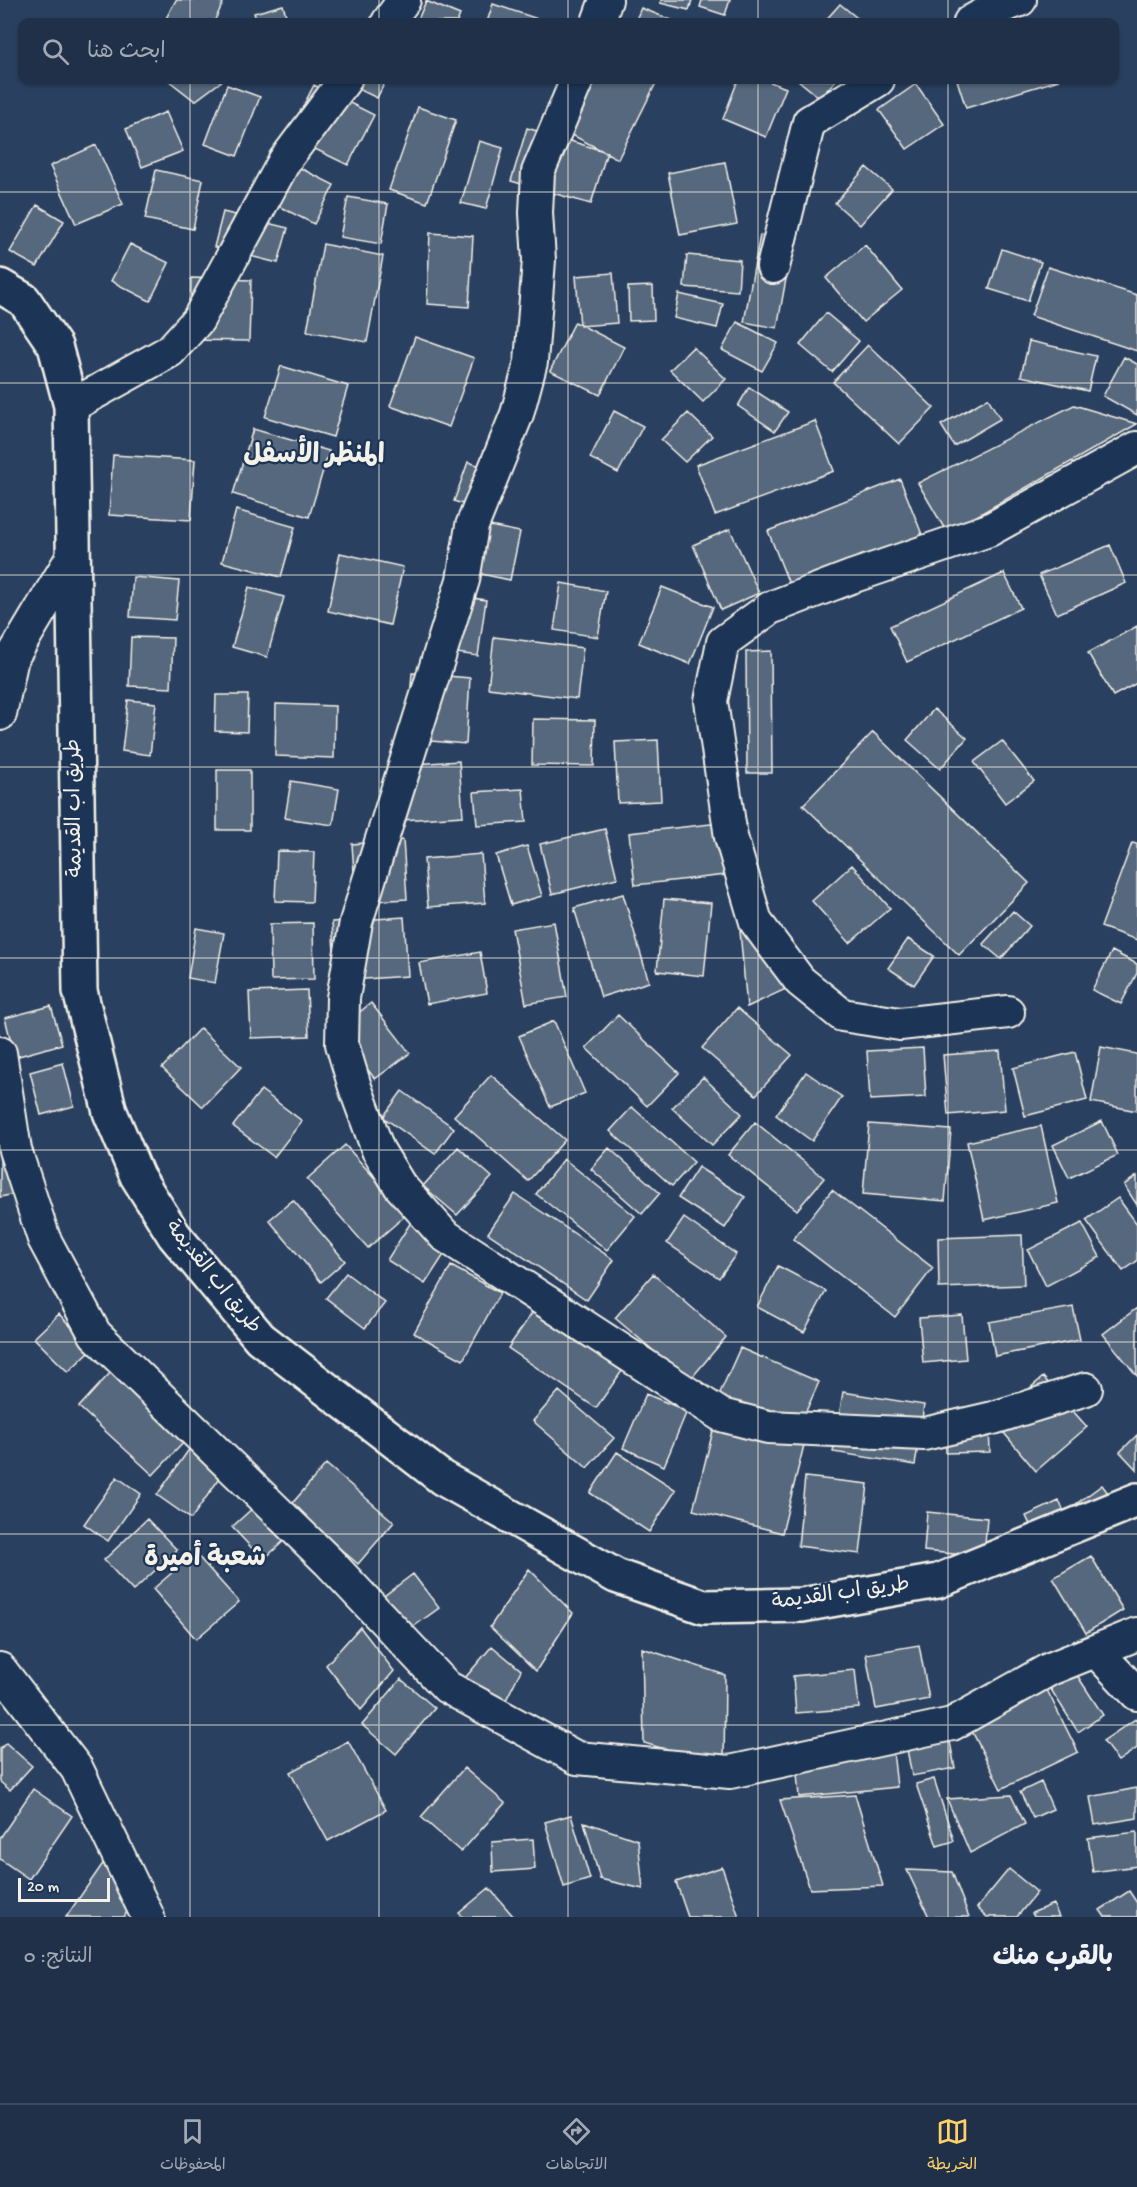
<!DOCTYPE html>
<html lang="ar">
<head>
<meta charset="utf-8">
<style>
  :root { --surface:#203048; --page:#2d3c52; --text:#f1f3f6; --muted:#a2a9b4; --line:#3d4b60; --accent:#ffd166 }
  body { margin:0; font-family:"Gochi Hand","Playpen Sans Arabic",sans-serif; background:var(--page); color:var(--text); direction:rtl }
  .scale { position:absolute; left:18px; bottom:15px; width:92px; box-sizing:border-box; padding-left:6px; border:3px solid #f4f1e8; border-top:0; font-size:16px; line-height:21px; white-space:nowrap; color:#f4f1e8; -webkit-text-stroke:4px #1d3557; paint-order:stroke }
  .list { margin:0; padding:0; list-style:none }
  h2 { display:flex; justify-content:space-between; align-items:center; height:78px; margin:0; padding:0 24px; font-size:26px }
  h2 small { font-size:20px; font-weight:400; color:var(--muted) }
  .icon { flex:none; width:33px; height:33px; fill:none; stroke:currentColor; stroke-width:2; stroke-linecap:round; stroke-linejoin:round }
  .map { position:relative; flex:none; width:1137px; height:1917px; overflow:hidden; direction:ltr }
  .search { position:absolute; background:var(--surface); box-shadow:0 2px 4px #0004; left:18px; right:18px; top:18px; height:66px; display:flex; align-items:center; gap:15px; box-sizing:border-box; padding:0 21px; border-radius:12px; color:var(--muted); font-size:22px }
  .sheet { height:186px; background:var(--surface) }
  nav { display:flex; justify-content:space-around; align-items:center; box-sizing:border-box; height:84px; border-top:2px solid var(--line); background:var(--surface); font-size:16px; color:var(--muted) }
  nav a { display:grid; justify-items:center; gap:3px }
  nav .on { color:var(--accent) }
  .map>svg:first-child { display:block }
</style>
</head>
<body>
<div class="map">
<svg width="1137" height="1917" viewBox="0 0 1137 1917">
  <rect width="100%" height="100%" fill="#2a4060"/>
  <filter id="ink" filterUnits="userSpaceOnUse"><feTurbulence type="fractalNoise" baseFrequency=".0167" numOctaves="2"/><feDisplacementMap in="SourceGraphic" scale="12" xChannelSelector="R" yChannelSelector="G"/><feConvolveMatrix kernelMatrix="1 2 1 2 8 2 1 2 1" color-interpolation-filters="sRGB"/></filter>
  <g filter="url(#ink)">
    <path fill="#56677d" stroke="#f4f1e8" stroke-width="1.5" d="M176 0H216L223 3 214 22H164Z
      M661 0H692L689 10 660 3Z
      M702 0H730L725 15 700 7Z
      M426 1 460 15 457 22H417Z
      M493 4 544 21 543 22H487Z
      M840 4 862 22H824Z
      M283 5 288 22H257L254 13Z
      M641 8 674 21 673 22H635Z
      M168 80H223L195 101Z
      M350 80H386L377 98 348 84Z
      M576 80 657 81 618 159 553 125Z
      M738 80H765L786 88 766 137 723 119Z
      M798 80H836L820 98Z
      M957 80H1059L966 108Z
      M916 84 944 124 907 149 879 110Z
      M227 85 260 97 237 156 205 144Z
      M314 85 374 115 348 165 288 136Z
      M418 107 456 120 427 203 389 190Z
      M166 112 183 151 142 167 126 129Z
      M527 128 607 152 591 204 511 181Z
      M479 141 503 148 486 209 461 203Z
      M96 145 123 204 76 224 50 166Z
      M280 158 334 185 314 224 260 197Z
      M725 162 737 224 680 235 668 173Z
      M866 167 892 189 860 225 835 203Z
      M156 170 203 180 193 229 145 219Z
      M348 197 388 204 381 244 340 237Z
      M37 205 64 221 37 267 10 252Z
      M223 212 288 228 278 263 214 247Z
      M430 233 473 236 469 307 427 304Z
      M760 235 793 241 777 328 744 322Z
      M130 244 169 263 150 301 111 281Z
      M323 244 383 256 367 342 307 331Z
      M865 245 902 290 863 322 826 278Z
      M1002 249 1041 262 1028 301 989 289Z
      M687 255 740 260 738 291 684 287Z
      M1048 267 1137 295V351L1031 316Z
      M613 273 617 323 580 326 576 276Z
      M191 278 251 280 249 341 190 340Z
      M653 286 654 320 629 321 628 287Z
      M679 294 723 304 717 328 674 318Z
      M826 313 859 341 832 372 800 345Z
      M575 322 624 347 600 395 550 371Z
      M737 322 778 343 762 371 722 350Z
      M415 337 474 358 449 427 390 406Z
      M1029 341 1096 356 1088 391 1021 376Z
      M868 345 934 408 899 444 833 382Z
      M693 347 726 379 703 402 670 370Z
      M1124 357 1137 364V415L1103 396Z
      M281 366 348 386 333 437 265 417Z
      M749 387 788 412 775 431 738 406Z
      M988 398 1000 419 954 446 941 425Z
      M1074 405 1137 424 947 533 918 483Z
      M614 411 643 426 618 473 590 458Z
      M688 413 712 436 685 462 661 440Z
      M815 421 834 471 715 515 696 465Z
      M253 429 329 451 309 517 233 494Z
      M113 455 195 460 191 520 109 515Z
      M468 462 502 473 488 513 454 501Z
      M900 479 923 537 791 589 768 531Z
      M236 510 295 527 281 577 222 562Z
      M485 525 520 532 510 580 476 573Z
      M730 529 759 593 721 610 693 545Z
      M1110 545 1126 583 1057 614 1039 575Z
      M340 553 403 567 390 625 328 611Z
      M1004 573 1021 608 907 662 890 626Z
      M133 577 179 581 175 620 130 617Z
      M561 583 606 591 598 637 554 630Z
      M249 587 284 597 267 657 232 647Z
      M662 587 713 607 690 664 639 643Z
      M451 595 486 600 478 656 443 651Z
      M1137 626V683L1113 696 1088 653Z
      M131 637 173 638 171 688 129 686Z
      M494 637 583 648 577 699 488 688Z
      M771 651 772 773H747L746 652Z
      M412 673 470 678 466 744 407 739Z
      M216 695H248L247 732 215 731Z
      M128 700 156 703 150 755 122 751Z
      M276 704 335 706 334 758 275 756Z
      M934 709 967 738 940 769 907 740Z
      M533 719 595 720 594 766 532 765Z
      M873 732 1029 883 959 955 803 805Z
      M658 740 661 801 618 803 615 742Z
      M1002 741 1034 781 1005 803 974 762Z
      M459 761 463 816 402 820 398 765Z
      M217 770H250V830H217Z
      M291 781 339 789 333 825 285 818Z
      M523 789 526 822 477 825 474 792Z
      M720 823 726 875 635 885 629 833Z
      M605 829 617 878 552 894 540 844Z
      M403 840 407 899 356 902 352 844Z
      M1132 843 1137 844V940L1101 927Z
      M527 846 542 896 511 905 496 855Z
      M277 851 314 852 312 902 275 901Z
      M481 854 485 903 428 907 424 859Z
      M852 865 890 908 850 943 812 901Z
      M623 894 649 982 601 997 574 908Z
      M664 899 711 903 704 976 657 971Z
      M1013 911 1030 926 1001 959 983 944Z
      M404 917 408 976 336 981 332 922Z
      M554 922 567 997 526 1004 512 929Z
      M313 923 314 979 271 980 270 924Z
      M196 928 224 933 215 983 188 978Z
      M753 930 788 988 747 1007 740 931Z
      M908 939 934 956 914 985 888 968Z
      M1112 951 1137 964V973L1121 1004 1092 990Z
      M480 952 487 993 427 1004 419 963Z
      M307 990 309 1036 251 1038 249 992Z
      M371 1003 410 1053 375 1079 337 1030Z
      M51 1006 62 1044 15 1057 5 1018Z
      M737 1008 792 1055 756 1095 702 1048Z
      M618 1015 679 1073 647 1106 586 1048Z
      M554 1021 585 1093 550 1107 519 1036Z
      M200 1028 241 1067 203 1107 162 1068Z
      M1101 1047 1137 1054V1111L1091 1102Z
      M923 1048 926 1097 870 1100 867 1051Z
      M1000 1051 1005 1110 948 1115 943 1055Z
      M1075 1052 1087 1100 1025 1116 1013 1068Z
      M63 1063 74 1106 41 1115 30 1072Z
      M806 1072 842 1097 812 1141 776 1115Z
      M491 1075 565 1140 528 1181 454 1116Z
      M703 1077 742 1114 712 1145 672 1108Z
      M261 1090 302 1121 274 1157 233 1126Z
      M402 1091 454 1128 435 1154 383 1117Z
      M0 1094 15 1194 0 1197Z
      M632 1107 694 1162 672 1186 610 1131Z
      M1102 1121 1118 1155 1069 1178 1053 1145Z
      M755 1122 824 1178 797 1210 728 1155Z
      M869 1124 951 1130 945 1201 863 1194Z
      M1041 1126 1058 1203 984 1220 967 1142Z
      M345 1145 407 1214 368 1248 307 1179Z
      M458 1147 492 1177 457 1215 423 1186Z
      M609 1148 660 1193 642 1214 591 1169Z
      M564 1159 635 1216 607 1250 536 1194Z
      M698 1167 745 1197 725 1228 678 1198Z
      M1137 1176V1205L1124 1185Z
      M832 1190 933 1268 895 1317 793 1239Z
      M515 1194 614 1260 587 1300 488 1233Z
      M1118 1198 1137 1224V1261L1123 1271 1086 1220Z
      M293 1200 345 1261 321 1282 269 1220Z
      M684 1218 736 1254 719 1278 667 1243Z
      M411 1222 449 1247 425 1284 387 1260Z
      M1082 1223 1100 1257 1046 1286 1028 1250Z
      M1022 1235 1024 1285 939 1288 938 1238Z
      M451 1266 500 1293 463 1360 414 1333Z
      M778 1266 826 1291 804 1332 757 1307Z
      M346 1273 385 1303 365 1328 326 1298Z
      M653 1274 726 1337 689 1381 615 1318Z
      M1073 1307 1080 1340 995 1356 989 1322Z
      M1137 1308V1376L1103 1334Z
      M534 1310 622 1371 596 1408 508 1348Z
      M59 1314 92 1349 68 1372 34 1338Z
      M962 1315 966 1359 923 1363 919 1318Z
      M740 1348 819 1382 794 1438 715 1404Z
      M111 1372 185 1441 153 1475 79 1407Z
      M1043 1377 1087 1427 1036 1471 993 1420Z
      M559 1391 614 1438 587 1468 533 1421Z
      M843 1392 924 1405 915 1465 833 1452Z
      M646 1394 687 1411 664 1466 623 1448Z
      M715 1423 804 1445 782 1533 693 1510Z
      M989 1427 990 1452 946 1453 945 1429Z
      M1137 1435V1470L1120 1452Z
      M190 1448 224 1472 191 1519 157 1495Z
      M617 1452 676 1490 649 1532 590 1493Z
      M326 1464 394 1522 358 1564 290 1506Z
      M117 1477 141 1494 108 1541 84 1524Z
      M805 1477 868 1484 860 1554 798 1546Z
      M1102 1485 1114 1501 1081 1527 1068 1510Z
      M1059 1501 1076 1537 1043 1552 1026 1516Z
      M257 1504 288 1537 263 1560 232 1527Z
      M927 1512 987 1518 984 1557 924 1551Z
      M147 1519 177 1550 133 1591 104 1560Z
      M195 1553 239 1602 196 1639 153 1589Z
      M1091 1556 1123 1610 1086 1633 1053 1578Z
      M529 1569 573 1613 536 1671 490 1627Z
      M413 1574 439 1608 410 1629 384 1596Z
      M360 1627 394 1671 361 1710 326 1665Z
      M919 1645 929 1699 876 1709 866 1654Z
      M492 1646 521 1670 502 1708 465 1678Z
      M642 1648 725 1675 724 1766 644 1743Z
      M855 1670 859 1708 796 1713 793 1676Z
      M1075 1672 1103 1715 1078 1732 1050 1688Z
      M401 1679 435 1708 396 1754 362 1725Z
      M1045 1686 1078 1752 1001 1789 968 1723Z
      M1137 1718V1748L1118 1761 1103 1741Z
      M949 1737 955 1768 912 1776 906 1744Z
      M348 1741 386 1810 328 1841 290 1772Z
      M6 1743 32 1766 10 1790 0 1782V1749Z
      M893 1751 897 1787 799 1797 796 1761Z
      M464 1768 505 1803 461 1852 421 1817Z
      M934 1779 954 1841 937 1846 916 1784Z
      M1041 1782 1053 1809 1033 1818 1020 1792Z
      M1137 1788V1818L1095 1825 1090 1797Z
      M33 1789 72 1816 29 1879 0 1859V1838Z
      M855 1795 883 1886 810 1889 780 1800Z
      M1011 1795 1025 1824 970 1853 947 1799Z
      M571 1815 590 1879 564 1887 545 1822Z
      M584 1822 638 1840 643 1889 600 1879Z
      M1137 1832V1866L1093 1872 1088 1838Z
      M533 1839 535 1869 493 1872 492 1842Z
      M104 1862 134 1899 124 1917H66Z
      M722 1867 739 1917H688L676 1882Z
      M1009 1869 1037 1892 1017 1917H987L977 1908Z
      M907 1870 952 1872 969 1917H929Z
      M489 1888 514 1917H463L459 1913Z
      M1129 1891 1137 1903V1917H1105L1100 1910Z
      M1053 1904 1059 1917H1034L1032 1913Z"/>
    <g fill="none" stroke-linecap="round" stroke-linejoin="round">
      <defs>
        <path id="street" d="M388 22 404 0
          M598 22 606 0
          M970 22 990 11 1020 0
          M577 80 538 172 536 213 539 260 531 362 517 414 472 526 463 580 356 922 343 998 342 1044 355 1087 378 1150 400 1186 444 1235 721 1415 768 1427 924 1434 993 1418 1086 1389
          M773 267 809 122 878 80
          M71 406 170 351 198 320 285 160 345 80
          M0 714 12 658 73 556
          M1008 1012 900 1024 842 1015 800 981 756 922 731 837 711 701 723 642 770 608 851 577 989 530 1137 448
          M0 1053 15 1150 44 1239 95 1334 328 1561 447 1687 577 1758 730 1772 952 1724 1050 1669 1137 1634
          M1096 1651 1137 1694
          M0 1669 77 1769 148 1917"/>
        <path id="secondary" d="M0 286 24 300 55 346 71 406 80 991 110 1112 137 1176 174 1235 260 1338 442 1478 616 1576 704 1607 802 1605 938 1581 1137 1500"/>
      </defs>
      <use href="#street" stroke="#f4f1e8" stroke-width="36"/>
      <use href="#secondary" stroke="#f4f1e8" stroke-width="38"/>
      <use href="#street" stroke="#1d3557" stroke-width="32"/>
      <use href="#secondary" stroke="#1d3557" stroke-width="33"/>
    </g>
  </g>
  <path fill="none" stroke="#f4f1e8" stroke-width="1.5" stroke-opacity="0.55" d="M190 0V22M379 0V22M568 0V22M758 0V22M948 0V22M190 80V1917M379 80V1917M568 80V1917M758 80V1917M948 80V1917M0 192H1137M0 383H1137M0 575H1137M0 767H1137M0 958H1137M0 1150H1137M0 1342H1137M0 1534H1137M0 1725H1137"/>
  <g text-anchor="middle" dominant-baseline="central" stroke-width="4.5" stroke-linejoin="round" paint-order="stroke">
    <g font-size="21" fill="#f4f1e8" stroke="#1d3557">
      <text transform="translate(76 808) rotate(-91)">طريق اب القديمة</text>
      <text transform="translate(212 1278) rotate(51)">طريق اب القديمة</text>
      <text transform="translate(841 1595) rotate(-8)">طريق اب القديمة</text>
    </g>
    <g font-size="27" font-weight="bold" fill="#f4f1e8" stroke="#1d3557">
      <text x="314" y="457">المنظر الأسفل</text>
      <text x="205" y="1560">شعبة أميرة</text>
    </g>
  </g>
</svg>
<div class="scale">20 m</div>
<div class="search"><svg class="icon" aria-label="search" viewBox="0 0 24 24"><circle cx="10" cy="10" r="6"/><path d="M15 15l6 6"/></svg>ابحث هنا</div>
</div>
<section class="sheet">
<h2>بالقرب منك<small>النتائج: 0</small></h2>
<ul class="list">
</ul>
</section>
<nav>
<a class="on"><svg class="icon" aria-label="map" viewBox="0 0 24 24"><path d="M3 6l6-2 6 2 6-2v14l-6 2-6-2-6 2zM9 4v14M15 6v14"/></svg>الخريطة</a>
<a><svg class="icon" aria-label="directions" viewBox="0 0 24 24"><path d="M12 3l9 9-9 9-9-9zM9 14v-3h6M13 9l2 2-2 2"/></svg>الاتجاهات</a>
<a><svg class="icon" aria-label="saved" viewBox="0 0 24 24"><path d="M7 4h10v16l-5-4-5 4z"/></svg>المحفوظات</a>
</nav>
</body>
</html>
